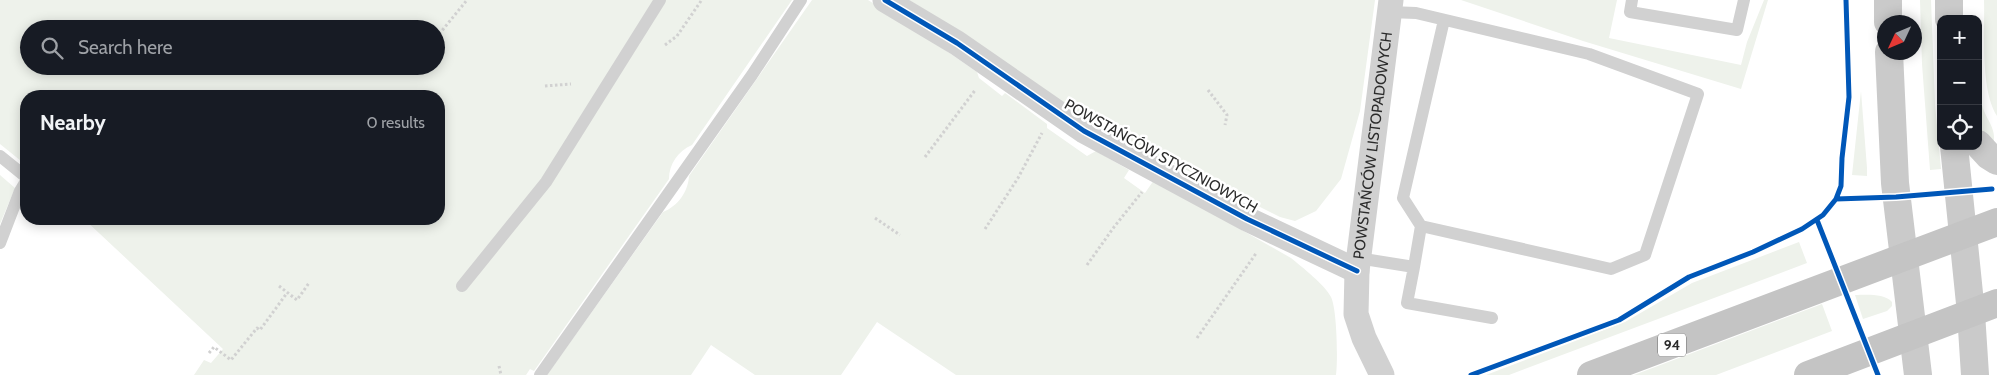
<!DOCTYPE html>
<html lang="en">
<head>
<meta charset="utf-8">
<style>
  :root { --surface:#171b24; --page:#20242c; --text:#f1f3f6; --muted:#9ea1a6; --line:#363941 }
  body { margin:0; font-family:Cabin,sans-serif; background:var(--page); color:var(--text) }
  .controls { position:absolute; right:15px; top:15px; display:grid; overflow:hidden; border-radius:10px; box-shadow:0 2px 12px #0003 }
  .controls button { width:45px; height:45px; display:grid; place-items:center; padding:0; border:0; border-bottom:1px solid var(--line); background:var(--surface); color:var(--text); font:25px sans-serif }
  .compass { position:absolute; left:1877px; top:15px; width:45px; height:45px; border-radius:50%; background:var(--surface); box-shadow:0 2px 12px #0003; rotate:226deg }
  .list { margin:0; padding:0; list-style:none }
  h2 { display:flex; justify-content:space-between; align-items:center; height:65px; margin:0; padding:0 20px; font-size:21px }
  h2 small { font-size:16px; font-weight:400; color:var(--muted) }
  .icon { flex:none; width:28px; height:28px; fill:none; stroke:currentColor; stroke-width:2; stroke-linecap:round; stroke-linejoin:round }
  .map { position:relative; flex:none; width:1997px; height:375px; overflow:hidden }
  .search { position:absolute; background:var(--surface); box-shadow:0 2px 12px #0003; left:20px; top:20px; width:425px; height:55px; display:flex; align-items:center; gap:12px; box-sizing:border-box; padding:0 18px; border-radius:28px; color:var(--muted); font-size:19px }
  .panel { position:absolute; background:var(--surface); box-shadow:0 2px 12px #0003; left:20px; top:90px; width:425px; height:135px; border-radius:20px }
  .map>svg:first-child { display:block }
</style>
</head>
<body>
<div class="map">
<svg width="1997" height="375" viewBox="0 0 1997 375">
  <rect width="100%" height="100%" fill="#fff"/>
  <path fill="#eef2eb" fill-rule="evenodd" d="M0 0H792L692 145C678 151 669 164 669 179L534 371 530 369 526 375H194L204 360 211 363 223 349 84 219H439V96H26V165L0 144ZM29 29H436V66H29Z
    M812 0H868L919 32 977 72 979 78 1002 96 1005 93 1047 124V128L1087 156 1096 151 1129 170 1124 178 1145 193 1154 180 1291 258C1302 267 1325 285 1331 297 1337 309 1338 360 1336 375H956L877 322 841 375H755L711 345 691 375H547L663 212C678 206 688 192 689 176Z
    M909 0H1375L1360 111 1341 179 1316 211 1295 221 1280 217 1075 114 961 33Z
    M1461 0H1617L1609 38 1741 65 1747 42 1764 0H1768L1741 89 1583 41Z
    M1920 0H1931L1935 104 1941 169 1930 170 1922 64Z
    M1984 0H1997V116C1980 89 1985 33 1984 0Z
    M1978 86C1979 95 1981 103 1984 111 1989 123 1997 131 1993 145L1978 128Z
    M1861 91 1867 168V176L1852 175Z
    M0 175 15 188 0 224Z
    M1799 242 1807 263 1509 375H1486L1625 322 1692 283Z
    M1855 295C1866 295 1884 293 1892 302V306L1887 311 1863 319Z
    M1822 304 1832 331 1716 375H1634Z"/>
  <g fill="none" stroke-linecap="round" stroke-linejoin="round">
    <path stroke="#d1d1d1" stroke-width="3" stroke-dasharray="2.5 2.5" stroke-linecap="butt" d="M436 38 467 0
      M665 45 677 36 701 1
      M398 72 404 66
      M545 86 571 84
      M1208 90 1227 115 1225 125
      M925 157 976 89
      M875 218 900 235
      M985 229 1018 178 1042 133
      M1087 265 1114 227 1142 192
      M279 286 297 300 309 283
      M1197 338 1257 252
      M209 353 214 347 231 360 257 328 260 330 287 293
      M499 366 501 375"/>
    <path stroke="#d1d1d1" stroke-width="12" d="M1632 0 1630 12 1737 30 1744 0
      M0 156 26 177
      M1421 226 1403 198 1444 20
      M0 243 20 191 26 181
      M1358 258 1414 267 1421 226 1611 269 1645 255 1698 94 1589 54 1416 13 1389 12
      M1414 267 1407 303 1492 318
      M462 286 546 182 660 0
      M540 375 752 75 801 0"/>
    <g stroke="#d1d1d1" stroke-width="25">
      <path d="M885 0 957 43 1084 131 1247 219 1357 271"/>
      <path id="s1" d="M1382 375 1364 338 1356 314 1357 271 1391 0"/>
    </g>
    <path stroke="#cacaca" stroke-width="28" d="M1888 0V22
      M1949 0V19
      M1889 52 1895 183 1918 375
      M1978 144 1989 156 1997 161
      M1954 146 1971 313 1975 375"/>
    <path stroke="#c4c4c4" stroke-width="28" d="M1591 375 1997 222
      M1808 375 1997 303"/>
    <defs>
      <path id="cycleway" d="M885 0 957 43 1084 131 1247 219 1357 271
        M1836 199 1896 197 1992 189
        M1817 220 1878 375
        M1471 375 1619 320 1689 277 1753 252 1802 229 1823 215 1836 199 1841 186 1842 158 1849 97 1846 0"/>
    </defs>
    <use href="#cycleway" stroke="#fff" stroke-width="8"/>
    <use href="#cycleway" stroke="#0057b8" stroke-width="5"/>
  </g>
  <g text-anchor="middle" dominant-baseline="central" stroke-width="5" stroke-linejoin="round" paint-order="stroke">
    <rect fill="#fff" stroke="#6b6b6b" stroke-width="1" x="1658" y="333.5" width="28" height="23" rx="4"/>
    <g font-size="14" font-weight="bold" fill="#2c2c2c">
      <text x="1672" y="345">94</text>
    </g>
    <g font-size="15" fill="#2c2c2c" stroke="#fff">
      <text stroke="none"><textPath href="#s1" startOffset="236">POWSTAŃCÓW LISTOPADOWYCH</textPath></text>
      <text transform="translate(1161 156) rotate(29)">POWSTAŃCÓW STYCZNIOWYCH</text>
    </g>
  </g>
</svg>
<div class="controls">
<button>+</button>
<button>−</button>
<button><svg class="icon" aria-label="locate" viewBox="0 0 24 24"><circle cx="12" cy="12" r="6"/><path d="M12 2v4M12 18v4M2 12h4M18 12h4"/></svg></button>
</div>
<svg class="compass" viewBox="-18 -18 36 36"><path d="M0-13l5 13h-10z" fill="#e53935"/><path d="M0 13l5-13h-10z" fill="#9ea1a6"/></svg>
<div class="search"><svg class="icon" aria-label="search" viewBox="0 0 24 24"><circle cx="10" cy="10" r="6"/><path d="M15 15l6 6"/></svg>Search here</div>
<section class="panel">
<h2>Nearby<small>0 results</small></h2>
<ul class="list">
</ul>
</section>
</div>
</body>
</html>
